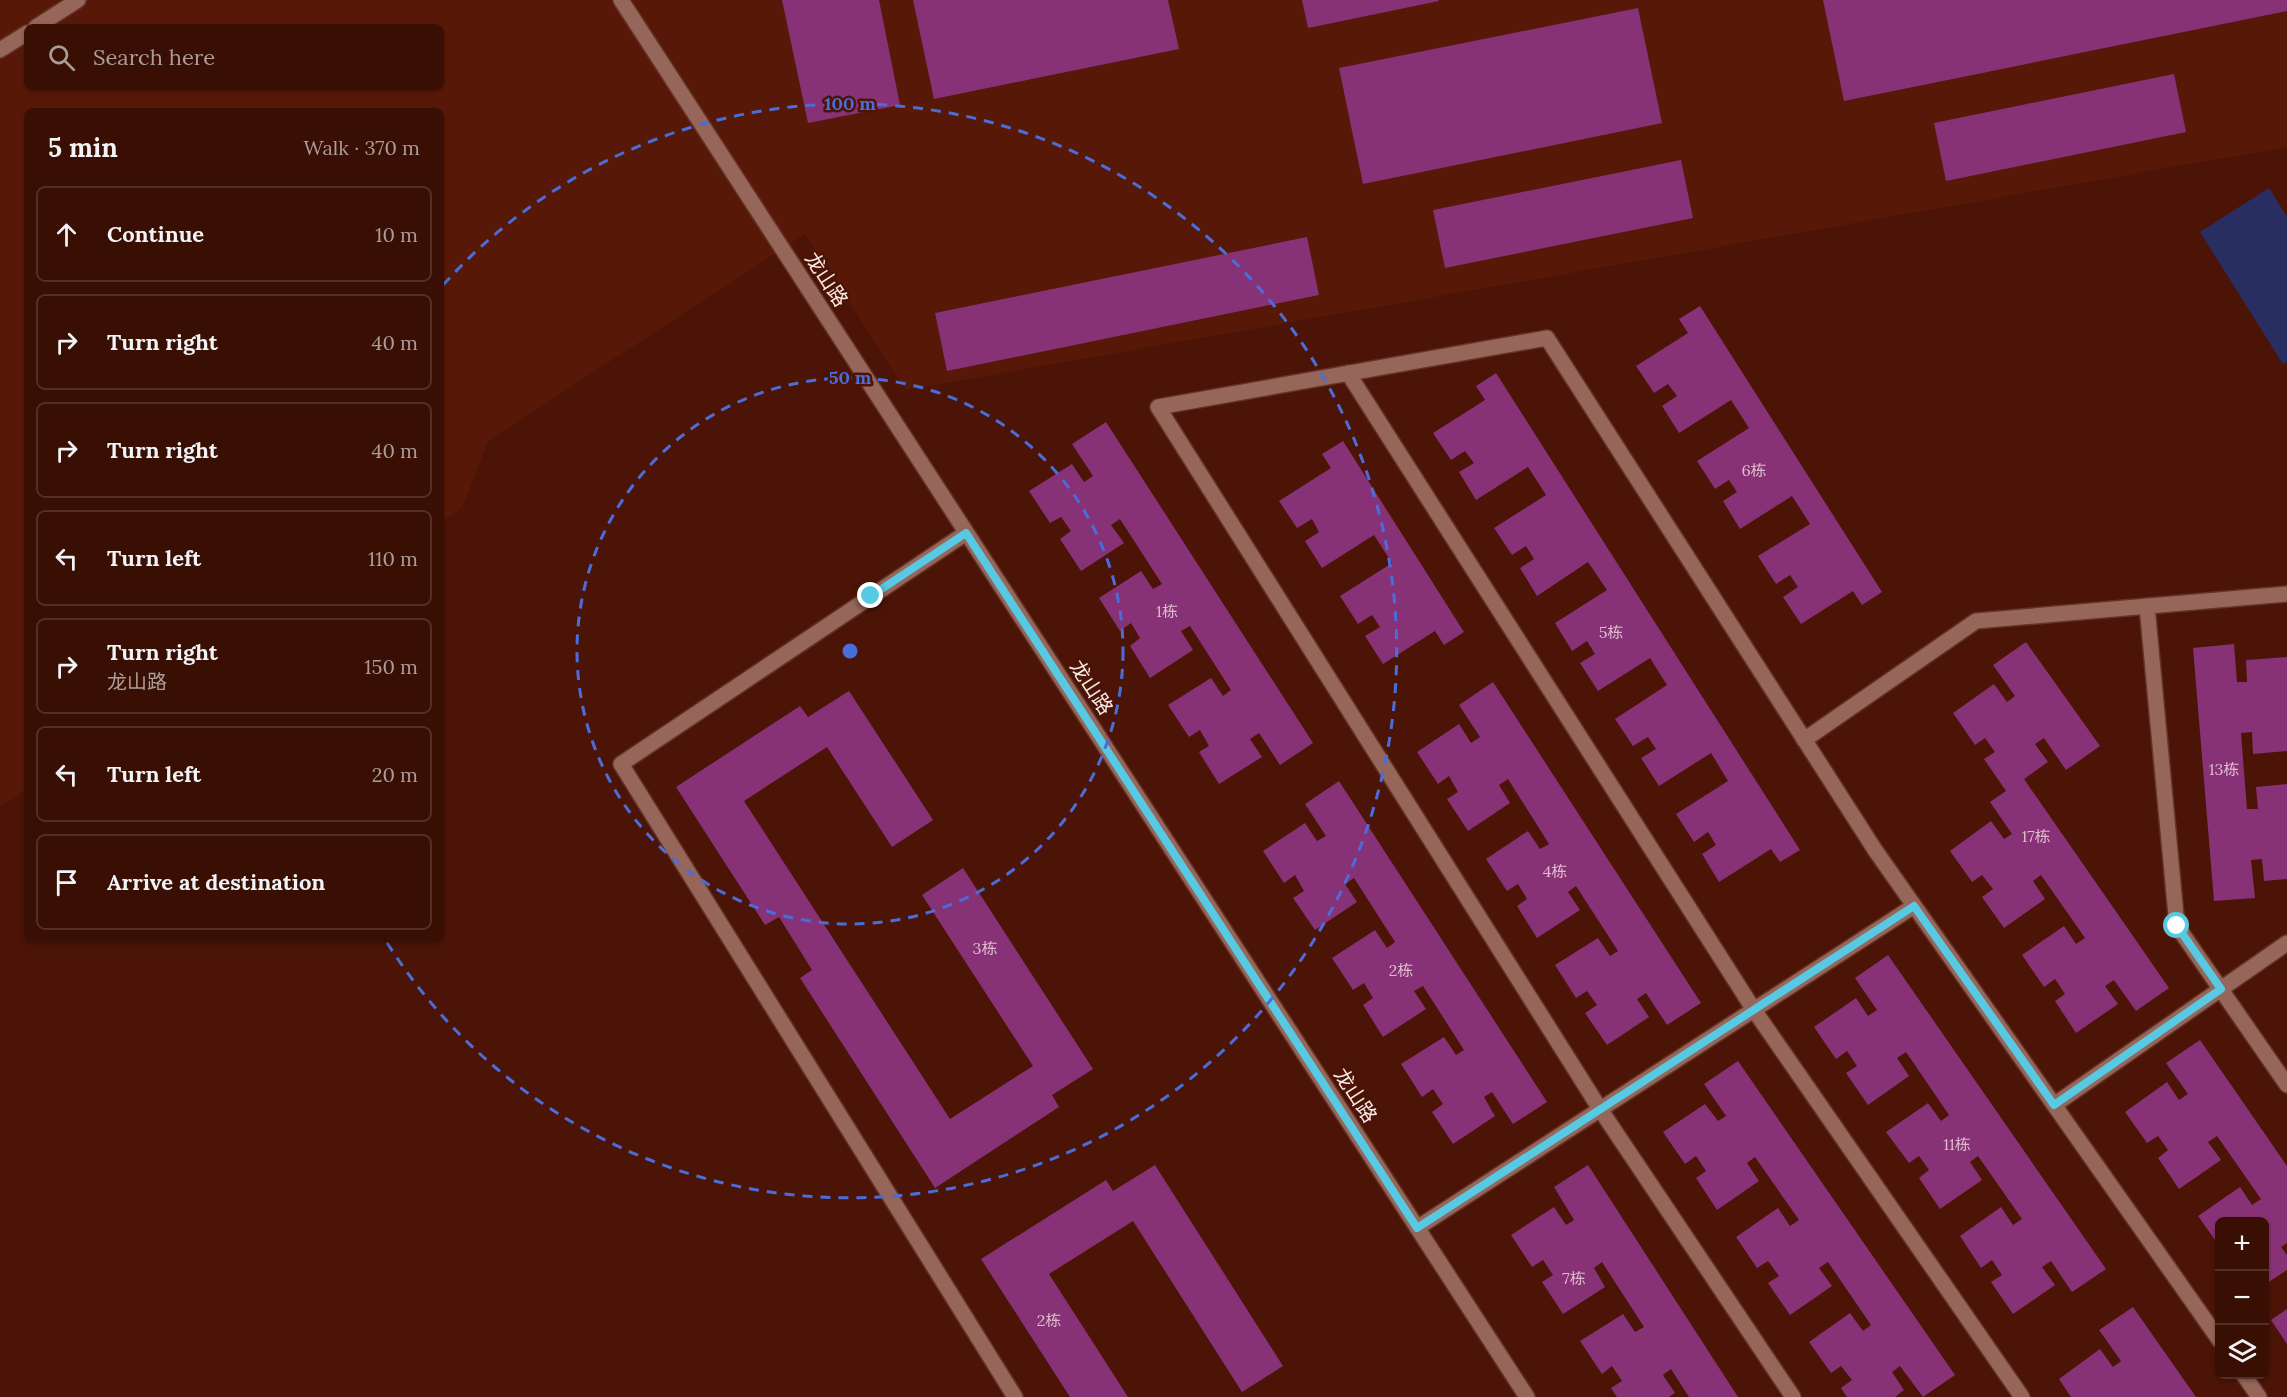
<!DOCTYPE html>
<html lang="en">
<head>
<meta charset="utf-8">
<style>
  :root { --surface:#390f04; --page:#40180e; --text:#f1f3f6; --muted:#ab9c9a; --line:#532f26 }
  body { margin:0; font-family:Lora,"Noto Sans SC",serif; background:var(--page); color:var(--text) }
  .controls { position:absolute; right:18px; bottom:18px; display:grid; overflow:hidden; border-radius:9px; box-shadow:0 2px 4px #0004 }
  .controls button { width:54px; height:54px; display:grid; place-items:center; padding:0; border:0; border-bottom:2px solid var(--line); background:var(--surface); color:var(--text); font:30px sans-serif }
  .stop { position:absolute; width:18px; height:18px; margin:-14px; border:4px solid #58c9e3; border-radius:50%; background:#fff }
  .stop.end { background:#58c9e3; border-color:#fff; box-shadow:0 2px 6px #0008 }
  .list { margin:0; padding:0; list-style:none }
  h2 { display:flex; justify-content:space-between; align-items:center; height:78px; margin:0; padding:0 24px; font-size:26px }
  h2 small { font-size:20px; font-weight:400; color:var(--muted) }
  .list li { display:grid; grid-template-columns:39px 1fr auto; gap:18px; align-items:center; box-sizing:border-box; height:96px; margin:0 12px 12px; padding:0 12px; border:2px solid var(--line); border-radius:9px }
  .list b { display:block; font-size:22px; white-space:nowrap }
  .list p { margin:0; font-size:20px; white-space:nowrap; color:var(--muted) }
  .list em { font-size:20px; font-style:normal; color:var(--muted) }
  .icon { flex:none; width:33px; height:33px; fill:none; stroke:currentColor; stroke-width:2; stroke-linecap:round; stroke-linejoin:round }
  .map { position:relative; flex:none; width:2287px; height:1397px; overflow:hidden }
  .search { position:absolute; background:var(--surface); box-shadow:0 2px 4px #0004; left:24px; top:24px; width:420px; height:66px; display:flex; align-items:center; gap:15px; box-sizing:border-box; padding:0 21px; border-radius:9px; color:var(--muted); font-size:22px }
  .panel { position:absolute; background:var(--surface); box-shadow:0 2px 4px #0004; left:24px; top:108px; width:420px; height:834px; border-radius:9px }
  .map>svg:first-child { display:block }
</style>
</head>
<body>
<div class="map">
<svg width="2287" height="1397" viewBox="0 0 2287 1397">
  <rect width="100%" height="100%" fill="#4c1406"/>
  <path fill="#581807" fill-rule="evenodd" d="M0 0H2287V147L906 390 805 234 488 441 462 508 441 522V111H27V789L0 806ZM27 27H441V87H27Z"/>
  <path fill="#282e62" d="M2269 188 2287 217V362L2283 364 2200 232Z"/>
  <path fill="#873177" d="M782 0H879L900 105 808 123Z
    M913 0H1168L1179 49 934 99Z
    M1302 0H1438L1439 1 1308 28Z
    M1823 0H2287V11L1844 101Z
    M1638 8 1662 123 1363 184 1339 68Z
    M2174 74 2186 132 1946 181 1934 123Z
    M1681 160 1693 218 1445 268 1433 210Z
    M1307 237 1319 295 947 371 935 313Z
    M1700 306 1882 592 1862 605 1853 591 1801 624 1783 597 1798 587 1790 575 1776 584 1758 556 1810 524 1792 496 1740 529 1723 501 1737 492 1729 480 1715 489 1697 461 1749 428 1731 400 1679 433 1662 406 1677 396 1668 384 1654 393 1636 366 1688 333 1679 319Z
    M1496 373 1800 850 1780 862 1771 849 1719 882 1702 854 1716 845 1708 832 1694 842 1676 814 1728 781 1711 753 1659 786 1641 758 1656 749 1648 737 1633 746 1615 719 1667 685 1650 658 1598 691 1580 663 1595 654 1587 641 1572 651 1555 623 1607 590 1588 562 1537 596 1520 568 1534 559 1526 546 1512 555 1494 528 1546 495 1528 467 1476 500 1459 472 1474 463 1465 451 1451 460 1433 433 1485 400 1476 386Z
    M1106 422 1313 743 1280 765 1259 733 1250 739 1262 757 1219 784 1199 752 1209 746 1200 730 1189 737 1168 705 1211 678 1223 696 1231 690 1190 626 1181 631 1193 650 1150 678 1130 646 1140 638 1131 623 1120 631 1099 598 1141 571 1153 589 1162 584 1120 519 1111 525 1124 543 1081 571 1060 539 1071 531 1061 517 1050 523 1029 491 1072 464 1084 482 1093 476 1072 444Z
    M1343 441 1464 632 1444 645 1435 631 1383 664 1365 636 1380 627 1372 615 1358 624 1340 596 1392 563 1374 535 1322 568 1305 541 1319 532 1312 519 1297 528 1279 501 1331 468 1322 454Z
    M2026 642 2100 746 2066 770 2044 738 2035 744 2048 762 2024 779 2169 988 2136 1011 2114 980 2105 986 2118 1004 2076 1033 2055 1001 2065 994 2055 979 2044 987 2022 955 2064 926 2076 944 2085 938 2041 875 2033 881 2045 899 2004 928 1982 897 1993 889 1982 875 1972 882 1950 851 1991 821 2004 839 2012 834 1990 802 2006 791 1984 759 1995 752 1985 738 1975 745 1953 713 1994 684 2007 702 2015 696 1993 665Z
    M2234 644 2237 682H2247L2246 660 2287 657V751L2253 754 2252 732 2241 733 2247 809H2258L2256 787 2287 784V879L2264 881 2262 859 2251 860 2255 898 2214 901 2193 648Z
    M1493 682 1701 1003 1667 1025 1646 993 1637 999 1649 1017 1607 1045 1585 1013 1597 1005 1587 991 1576 998 1555 965 1598 938 1610 956 1618 951 1576 886 1568 892 1580 910 1537 938 1517 906 1527 899 1518 884 1507 891 1486 859 1528 831 1540 849 1549 844 1508 779 1499 785 1510 803 1468 831 1447 799 1458 792 1449 776 1438 784 1417 752 1459 724 1471 743 1480 737 1459 705Z
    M849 691 933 820 892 847 827 747 744 801 950 1119 1033 1066 922 895 963 868 1093 1069 1052 1095 1059 1107 935 1188 800 978 812 970 779 917 765 925 676 787 800 706 808 717Z
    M1339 781 1547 1102 1513 1124 1492 1092 1484 1097 1495 1116 1453 1144 1432 1112 1443 1104 1433 1089 1422 1097 1401 1064 1444 1037 1456 1055 1464 1050 1423 986 1414 991 1426 1009 1383 1037 1363 1005 1373 998 1364 983 1353 990 1332 958 1375 930 1387 948 1395 942 1354 878 1345 884 1357 902 1315 930 1293 898 1304 891 1295 875 1284 883 1263 851 1305 823 1317 841 1326 836 1305 804Z
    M1888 955 2106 1269 2072 1292 2051 1261 2042 1267 2055 1285 2013 1314 1991 1282 2002 1275 1992 1260 1981 1268 1960 1236 2001 1207 2013 1225 2022 1219 1978 1156 1970 1162 1982 1180 1940 1209 1919 1178 1929 1170 1919 1156 1909 1163 1886 1132 1928 1103 1941 1121 1949 1115 1906 1052 1897 1058 1909 1076 1868 1105 1846 1073 1857 1066 1847 1051 1836 1059 1814 1027 1856 998 1868 1016 1877 1010 1855 978Z
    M2200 1040 2287 1166V1243L2281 1247 2287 1255V1270L2264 1285V1222H2220V1247L2198 1216 2240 1187 2252 1205 2261 1199 2217 1136 2208 1142 2221 1160 2179 1189 2158 1158 2168 1150 2158 1136 2147 1143 2125 1112 2167 1082 2179 1100 2188 1094 2166 1063Z
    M1738 1061 1955 1375 1923 1397 1900 1366 1892 1372 1904 1390 1895 1397H1847L1841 1388 1852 1380 1841 1366 1831 1373 1809 1342 1850 1313 1863 1331 1871 1325 1828 1262 1819 1268 1832 1286 1790 1315 1768 1283 1779 1276 1768 1261 1757 1268 1736 1237 1778 1208 1790 1226 1799 1220 1755 1157 1747 1163 1759 1181 1717 1210 1696 1178 1706 1171 1696 1156 1685 1164 1663 1132 1705 1104 1718 1121 1726 1116 1704 1084Z
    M1155 1165 1283 1366 1242 1392 1133 1221 1049 1274 1128 1397H1070L981 1259 1106 1180 1113 1191Z
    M1588 1165 1738 1397H1689L1671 1369 1663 1375 1675 1393 1669 1397H1617L1611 1388 1622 1381 1612 1366 1602 1374 1580 1341 1623 1314 1635 1332 1644 1327 1602 1262 1594 1268 1605 1287 1563 1314 1542 1282 1553 1275 1543 1260 1532 1267 1511 1235 1554 1207 1566 1225 1574 1220 1554 1187Z
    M2133 1307 2196 1397H2071L2059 1379 2100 1349 2113 1367 2121 1361 2099 1330Z
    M2287 1309V1344L2271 1320Z"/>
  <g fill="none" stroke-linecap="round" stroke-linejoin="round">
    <defs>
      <path id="minor" d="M621 0 1527 1397
        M36 27 78 0
        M0 50 27 33
        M1348 373 1754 1010 2022 1397
        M966 533 621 764 1015 1397
        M2147 606 2177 926 2287 1085
        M1804 740 1976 621 2287 594
        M2054 1105 2287 943
        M1417 1228 1914 906
        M2243 1374 2259 1397
        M1793 1397 1600 1109 1158 407 1547 338 1875 850 2220 1341"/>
    </defs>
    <use href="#minor" stroke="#643226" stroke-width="18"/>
    <use href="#minor" stroke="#956659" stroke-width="15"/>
  </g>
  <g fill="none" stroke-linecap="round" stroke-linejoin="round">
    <path stroke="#58c9e3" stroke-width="8" d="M871 596 966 533 1417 1228 1914 906 2054 1105 2221 989 2177 926"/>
  </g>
  <g fill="none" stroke="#496ddb" stroke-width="3" stroke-dasharray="10 8">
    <circle cx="850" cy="651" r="273"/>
    <path d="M443 285A547 547 0 1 1 386 941"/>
  </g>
  <g text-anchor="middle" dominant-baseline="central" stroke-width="5" stroke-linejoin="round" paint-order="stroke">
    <g font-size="16" fill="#ddbccb">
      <text x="1754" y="470">6栋</text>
      <text x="1167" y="611">1栋</text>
      <text x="1611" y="632">5栋</text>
      <text x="2224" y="769">13栋</text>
      <text x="2036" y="836">17栋</text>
      <text x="1555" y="871">4栋</text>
      <text x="985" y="948">3栋</text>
      <text x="1401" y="970">2栋</text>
      <text x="1957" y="1144">11栋</text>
      <text x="1574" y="1278">7栋</text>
      <text x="1049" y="1320">2栋</text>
    </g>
    <g font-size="20" fill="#faebe7" stroke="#4c1406">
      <text transform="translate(827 279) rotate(57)">龙山路</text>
      <text transform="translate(1092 687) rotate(57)">龙山路</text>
      <text transform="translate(1356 1095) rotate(57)">龙山路</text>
    </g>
  </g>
  <circle cx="850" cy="651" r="9" fill="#496ddb" stroke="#4c1406" stroke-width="3"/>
  <g font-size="18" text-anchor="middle" font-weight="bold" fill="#496ddb" stroke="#4c1406" stroke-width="5" stroke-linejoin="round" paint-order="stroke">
    <text x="850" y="110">100 m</text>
    <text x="850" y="384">50 m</text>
  </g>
</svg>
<div class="controls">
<button>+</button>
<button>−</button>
<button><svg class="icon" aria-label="layers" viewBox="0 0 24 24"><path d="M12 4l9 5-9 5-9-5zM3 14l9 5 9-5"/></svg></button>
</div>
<div class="stop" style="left:2177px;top:926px"></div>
<div class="stop end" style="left:871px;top:596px"></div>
<div class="search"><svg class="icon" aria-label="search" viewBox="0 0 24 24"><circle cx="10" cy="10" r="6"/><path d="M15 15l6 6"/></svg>Search here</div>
<section class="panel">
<h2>5 min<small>Walk · 370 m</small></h2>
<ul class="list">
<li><svg class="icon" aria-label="ahead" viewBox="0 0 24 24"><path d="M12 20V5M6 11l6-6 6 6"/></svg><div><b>Continue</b></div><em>10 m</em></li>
<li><svg class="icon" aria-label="right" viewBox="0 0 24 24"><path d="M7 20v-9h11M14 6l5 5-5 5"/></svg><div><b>Turn right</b></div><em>40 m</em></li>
<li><svg class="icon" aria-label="right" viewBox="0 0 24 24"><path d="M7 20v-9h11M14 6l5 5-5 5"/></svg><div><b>Turn right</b></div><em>40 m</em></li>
<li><svg class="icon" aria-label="left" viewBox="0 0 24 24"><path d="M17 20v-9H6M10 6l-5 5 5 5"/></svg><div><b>Turn left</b></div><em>110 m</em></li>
<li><svg class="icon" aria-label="right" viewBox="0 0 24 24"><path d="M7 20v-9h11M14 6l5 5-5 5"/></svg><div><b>Turn right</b><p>龙山路</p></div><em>150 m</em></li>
<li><svg class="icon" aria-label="left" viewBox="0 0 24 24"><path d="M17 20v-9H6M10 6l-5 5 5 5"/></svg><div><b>Turn left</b></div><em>20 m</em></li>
<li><svg class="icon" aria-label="arrive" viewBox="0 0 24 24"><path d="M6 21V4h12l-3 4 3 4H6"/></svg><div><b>Arrive at destination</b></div></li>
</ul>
</section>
</div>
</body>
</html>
